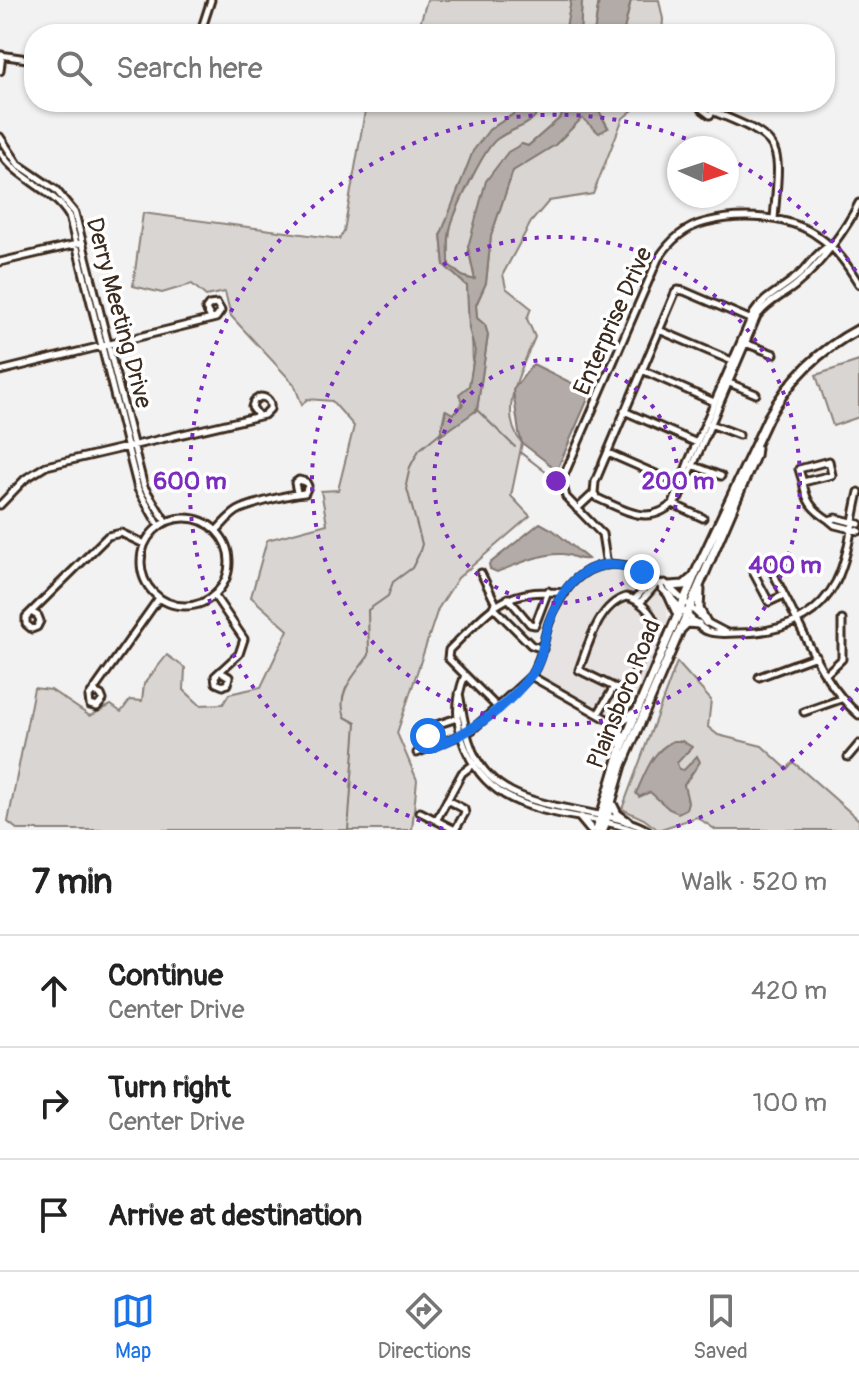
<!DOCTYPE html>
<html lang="en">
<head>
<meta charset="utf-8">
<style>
  :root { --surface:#fff; --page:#f6f6f6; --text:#222; --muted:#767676; --line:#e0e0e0; --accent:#1a73e8 }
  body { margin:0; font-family:Pangolin,sans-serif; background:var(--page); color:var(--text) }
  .compass { position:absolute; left:667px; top:136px; width:72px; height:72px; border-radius:50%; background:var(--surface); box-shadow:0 2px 6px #0004; rotate:93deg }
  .stop { position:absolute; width:24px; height:24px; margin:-18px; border:6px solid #1a73e8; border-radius:50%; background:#fff }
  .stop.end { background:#1a73e8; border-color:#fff; box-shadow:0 2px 8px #0008 }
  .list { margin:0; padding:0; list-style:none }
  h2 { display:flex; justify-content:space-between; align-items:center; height:104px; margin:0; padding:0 32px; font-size:34px }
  h2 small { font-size:26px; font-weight:400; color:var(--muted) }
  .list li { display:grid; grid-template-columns:52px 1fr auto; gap:24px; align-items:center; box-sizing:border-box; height:112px; padding:0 32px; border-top:2px solid var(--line) }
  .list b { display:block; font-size:30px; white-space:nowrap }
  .list p { margin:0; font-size:26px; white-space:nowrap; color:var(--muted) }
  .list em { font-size:26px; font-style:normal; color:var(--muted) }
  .icon { flex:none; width:44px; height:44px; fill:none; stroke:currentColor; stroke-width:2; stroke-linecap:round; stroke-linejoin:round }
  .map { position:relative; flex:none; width:859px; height:830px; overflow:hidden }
  .search { position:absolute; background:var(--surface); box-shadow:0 2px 6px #0004; left:24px; right:24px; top:24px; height:88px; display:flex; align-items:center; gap:20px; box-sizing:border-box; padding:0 28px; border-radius:32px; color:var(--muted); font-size:30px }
  .sheet { height:440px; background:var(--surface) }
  nav { display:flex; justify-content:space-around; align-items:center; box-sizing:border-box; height:112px; border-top:2px solid var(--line); background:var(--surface); font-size:22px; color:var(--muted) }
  nav a { display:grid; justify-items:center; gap:4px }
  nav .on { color:var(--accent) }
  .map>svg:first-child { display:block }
</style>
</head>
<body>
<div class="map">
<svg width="859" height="830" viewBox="0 0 859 830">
  <rect width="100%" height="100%" fill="#f3f2f2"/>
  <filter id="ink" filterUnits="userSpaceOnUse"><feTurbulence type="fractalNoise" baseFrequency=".0125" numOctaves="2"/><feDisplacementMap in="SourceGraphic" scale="16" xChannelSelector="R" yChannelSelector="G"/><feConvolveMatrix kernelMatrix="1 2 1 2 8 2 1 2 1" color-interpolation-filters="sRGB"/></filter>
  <g filter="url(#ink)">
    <path fill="#e6e3e2" d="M607 568 632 571 666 601 668 622 629 713 615 718 538 674 565 599 593 570Z"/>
    <path fill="#d8d5d2" stroke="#8a8078" stroke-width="2" d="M427 0H571L565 34H417Z
      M582 0H599L594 34H580Z
      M631 0H659L663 19 662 34H623Z
      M397 102H532L489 130 441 234 444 265 467 286C469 327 485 381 453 415L445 411 440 435 477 410 488 335 485 325 477 318 476 305 486 283 491 236 513 170 555 145 582 118 608 127 594 102H643L623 118 593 194 549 201 531 222 503 274 506 288 531 308 527 319 535 337C522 369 496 412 522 443L511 496 530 516 458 578 438 609 397 733 417 780 412 830H18L8 822 34 688 51 690 90 716 111 705 121 712 130 700 142 701 144 684 167 655 185 668 184 690 200 705 223 704 229 694 261 687 288 630 251 597 267 540 327 524 321 491 338 490 354 426 332 401 307 399 302 405 294 384 231 316 225 292 206 296 192 284 162 293 133 286 143 213 339 239 344 231 365 111 395 106Z
      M544 102H571L560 118 528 146 522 144 468 247 475 280 462 276 449 265C449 251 447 236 452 222 458 205 484 148 497 139 520 123 529 131 544 102Z
      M859 361V417L833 426 816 375Z
      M677 662 711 700 708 727 718 735 762 746 787 769 793 762 859 820V830H716L697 817 658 830 644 819 622 809Z"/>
    <path fill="#b2aba7" stroke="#827770" stroke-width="2" d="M571 0H582L580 34H565Z
      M599 0H631L623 34H594Z
      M532 102H544C529 131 520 123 497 139 484 148 458 205 452 222 447 236 449 251 449 265 457 272 465 281 475 279L468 247 486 181 508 152 522 144 528 146 560 118 571 102H594L608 128 599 133 582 118 555 145 513 171 491 236 486 283 476 305 477 318 485 325 488 335 477 410 440 436 446 410 453 414 463 405 459 394 469 386 475 351 469 329 467 286 444 265 441 234 473 151 489 130Z
      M533 364 588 391 587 401 557 470 522 443 519 433 513 390Z
      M540 523 553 530 588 559C577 561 572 554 562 554 541 553 516 565 497 572L490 569 489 564Z
      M673 741H682L692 747 677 763 679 769 684 770 697 756 700 762 684 785 688 802 686 809 678 813 669 809 650 792 639 797 636 793C646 772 651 752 673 741Z"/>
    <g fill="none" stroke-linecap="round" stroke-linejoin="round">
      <path stroke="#827770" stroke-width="2" d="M476 409 515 447
        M521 453 555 479
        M348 830 356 723 345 717C335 692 356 674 369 655L368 610 388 596 393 582 412 568 419 554 422 544 406 485 410 467 419 450 442 431"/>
      <defs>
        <path id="street" d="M200 34 211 0
          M0 55 34 60
          M0 71 2 55
          M706 102 702 109 710 115 715 109 712 102
          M714 112C787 141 780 144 774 219
          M0 137 18 164 56 190 75 213 144 487 166 522
          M0 152C18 180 52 188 69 216L138 489 159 526
          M0 262 81 243
          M659 330 732 361
          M745 343 774 354
          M642 370 714 402
          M0 371 216 318 221 311 217 304 209 305 206 309 211 318
          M727 382 756 394
          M624 411 697 443
          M710 424 739 435
          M608 453 679 484
          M829 461 832 475 803 482 799 469Z
          M692 465 721 476
          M803 482C806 502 812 509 829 520
          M594 493 597 498C630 512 650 528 679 498L757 316C768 301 783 296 797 284 819 266 847 228 859 203
          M673 504 688 463 753 314C765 295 786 288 802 272 811 263 818 251 829 246
          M673 504 703 518
          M0 505 25 479 46 466 264 415 270 409C271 401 267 397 260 397L254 401 252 407 257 414
          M577 509 594 493 595 482 675 293 678 290 684 291 754 321
          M141 562a44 44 0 1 1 88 0a44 44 0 1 1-88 0Z
          M859 524 836 518 829 520 835 525 859 531
          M216 531C224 523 231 513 241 509 258 502 290 494 305 493L308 486 306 482 299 480 295 483 297 492
          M766 558 784 595 769 602 751 568Z
          M607 565 602 534 566 497 562 480 658 259C669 242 685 227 706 222 740 213 790 215 819 237 837 249 848 266 859 284
          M481 573 496 604
          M660 584 662 589C672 598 696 627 707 631 717 635 727 633 737 633 779 633 816 621 836 582 849 555 852 521 859 492
          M565 593C503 586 490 610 449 650L448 658 465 675C455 700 455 722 465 747 495 822 571 808 634 830
          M214 595 244 639 239 654 215 676 216 683 223 686 227 684 229 677 221 672
          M784 595C806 636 823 685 859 715
          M626 597C639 599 652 612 656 625L626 693 579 670C588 646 598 605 626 597Z
          M508 598 530 624 535 625 548 591
          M635 599 653 579
          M640 603 658 582
          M493 607 531 645 543 649
          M33 613 38 616 40 621 37 627 32 629 26 624V617L108 536 121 533 144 544
          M465 675 498 708
          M825 675 842 659V620
          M531 676 612 722
          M759 677 816 656
          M94 692 101 695 103 700 97 707 90 705 89 697 159 598
          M459 693C462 709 464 725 469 741 487 800 544 803 594 814 613 817 631 821 647 830
          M804 712 841 699
          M598 714 614 687
          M433 747 428 736 430 727 457 718
          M417 753 472 730 531 676C542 659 543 641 549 623 564 582 593 551 639 570 647 573 653 579 660 584L665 583 706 622 727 633
          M848 757 859 744
          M420 812 455 830 465 813 464 809 447 800
          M437 819 462 773 474 764"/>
        <path id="secondary" d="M669 586 684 585 693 577
          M700 590 699 609 706 622
          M669 595 678 615
          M681 629 687 623 698 624
          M612 722 625 719 634 713
          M612 722 620 732 621 744
          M611 802 617 814 627 821
          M581 818 591 830
          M597 830 621 749 696 572 768 418C790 378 819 350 859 329
          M603 830 622 765 755 456 756 448"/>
      </defs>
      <use href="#street" stroke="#3b2a1e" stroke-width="11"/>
      <use href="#secondary" stroke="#3b2a1e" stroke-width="13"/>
      <use href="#street" stroke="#fff" stroke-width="5"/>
      <use href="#secondary" stroke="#fff" stroke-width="7"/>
    </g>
  </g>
  <g fill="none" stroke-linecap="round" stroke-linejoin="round" filter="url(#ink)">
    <path stroke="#1a73e8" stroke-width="10" d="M428 736 433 747C472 732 505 709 531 675 543 660 543 640 549 623 564 580 595 550 642 572"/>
  </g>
  <g fill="none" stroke="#7b2cbf" stroke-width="4" stroke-dasharray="4 8">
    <circle cx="556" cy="481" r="122"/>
    <circle cx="556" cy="481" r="244"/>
    <path d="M858 688A366 366 0 0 1 669 829M443 829A366 366 0 1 1 708 148M728 158A366 366 0 0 1 858 274"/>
  </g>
  <g text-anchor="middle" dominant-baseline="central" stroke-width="7" stroke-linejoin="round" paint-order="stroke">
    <g font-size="24" fill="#3b2a1e" stroke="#fff">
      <text transform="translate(119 313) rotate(75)">Derry Meeting Drive</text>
      <text transform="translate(613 321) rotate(-66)">Enterprise Drive</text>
      <text transform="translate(624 694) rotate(-68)">Plainsboro Road</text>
    </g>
  </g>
  <circle cx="556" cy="481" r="12" fill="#7b2cbf" stroke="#fff" stroke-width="4"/>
  <g font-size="24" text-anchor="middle" font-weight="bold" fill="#7b2cbf" stroke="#fff" stroke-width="7" stroke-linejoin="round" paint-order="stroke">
    <text x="678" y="489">200 m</text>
    <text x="190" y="489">600 m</text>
    <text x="785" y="573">400 m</text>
  </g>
</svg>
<svg class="compass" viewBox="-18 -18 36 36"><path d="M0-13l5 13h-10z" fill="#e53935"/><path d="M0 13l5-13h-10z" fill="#767676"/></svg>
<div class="stop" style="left:428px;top:736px"></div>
<div class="stop end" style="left:642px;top:572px"></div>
<div class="search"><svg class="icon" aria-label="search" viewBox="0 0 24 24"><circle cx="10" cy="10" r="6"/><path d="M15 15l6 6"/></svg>Search here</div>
</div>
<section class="sheet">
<h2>7 min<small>Walk · 520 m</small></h2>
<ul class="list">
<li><svg class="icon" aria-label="ahead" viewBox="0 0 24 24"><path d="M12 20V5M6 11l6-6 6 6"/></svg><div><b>Continue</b><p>Center Drive</p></div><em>420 m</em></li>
<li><svg class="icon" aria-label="right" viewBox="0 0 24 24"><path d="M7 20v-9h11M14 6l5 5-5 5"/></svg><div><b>Turn right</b><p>Center Drive</p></div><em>100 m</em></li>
<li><svg class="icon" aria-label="arrive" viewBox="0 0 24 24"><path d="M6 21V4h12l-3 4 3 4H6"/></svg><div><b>Arrive at destination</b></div></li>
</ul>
</section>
<nav>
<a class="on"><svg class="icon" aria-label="map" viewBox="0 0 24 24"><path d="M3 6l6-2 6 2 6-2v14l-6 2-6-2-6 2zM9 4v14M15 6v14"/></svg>Map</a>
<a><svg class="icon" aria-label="directions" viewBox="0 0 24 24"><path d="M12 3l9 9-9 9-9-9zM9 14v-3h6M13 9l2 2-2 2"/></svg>Directions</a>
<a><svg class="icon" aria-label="saved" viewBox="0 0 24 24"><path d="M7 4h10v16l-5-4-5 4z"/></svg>Saved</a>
</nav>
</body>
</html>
